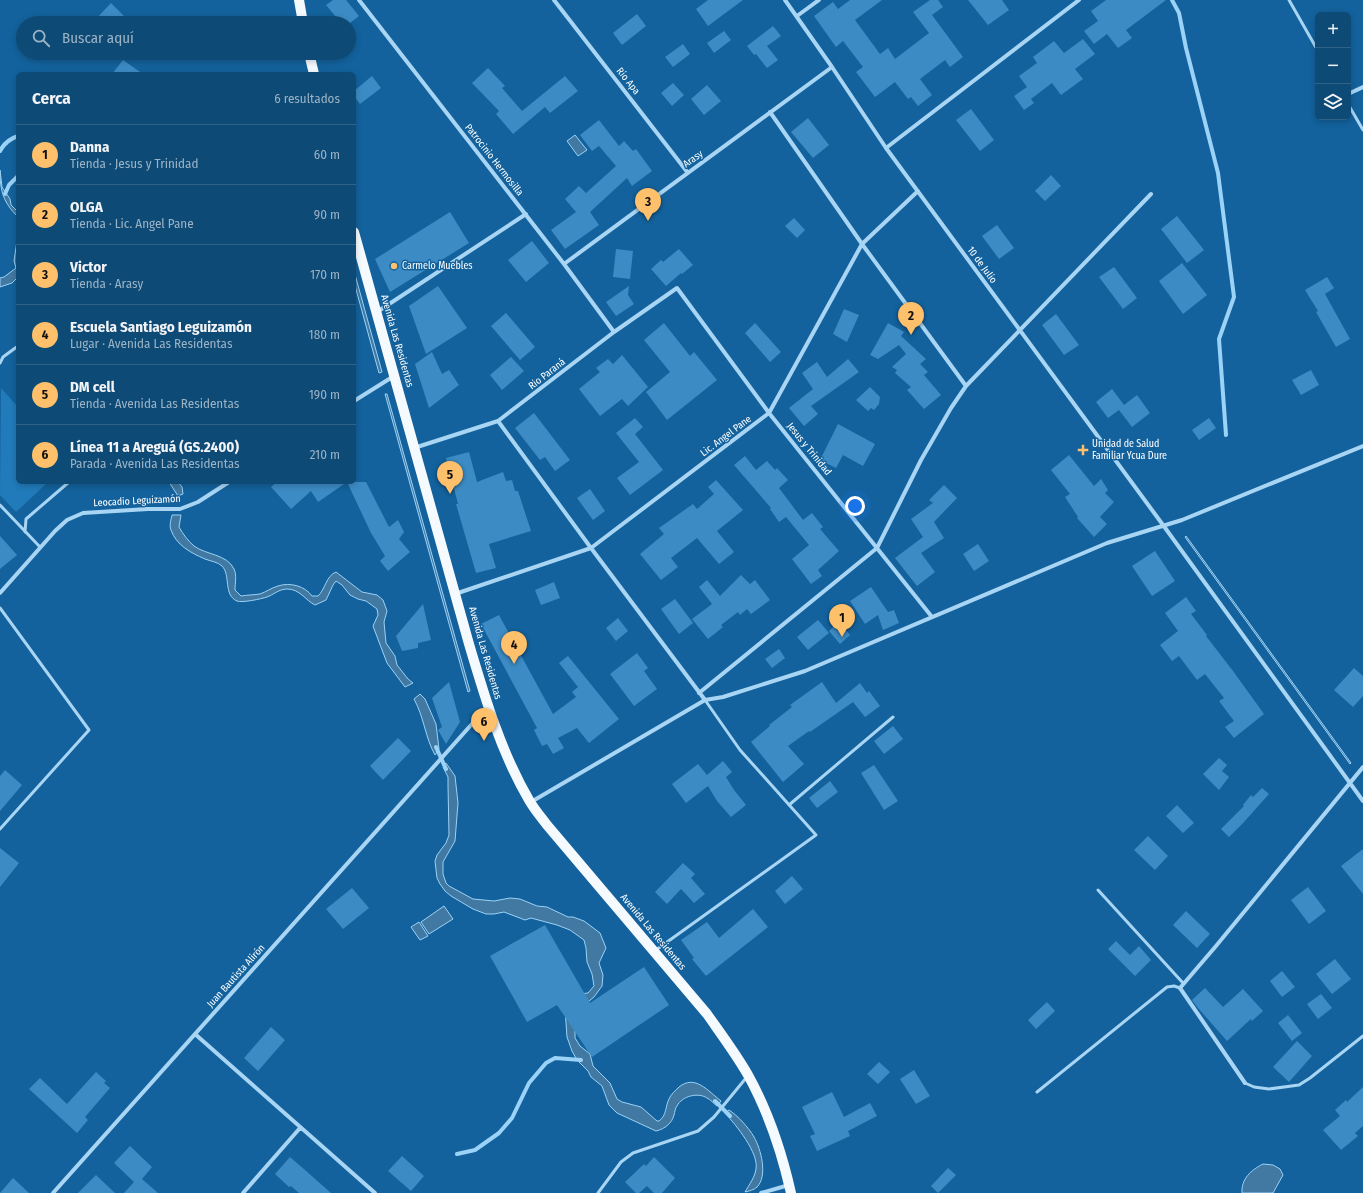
<!DOCTYPE html>
<html lang="es">
<head>
<meta charset="utf-8">
<style>
  :root { --surface:#0e4a76; --page:#17517b; --text:#f1f3f6; --muted:#9bb3c5; --line:#2e6288; --accent:#ffc06b }
  body { margin:0; font-family:"Fira Sans Condensed",sans-serif; background:var(--page); color:var(--text) }
  .controls { position:absolute; right:12px; top:12px; display:grid; overflow:hidden; border-radius:6px; box-shadow:0 2px 6px #0003 }
  .controls button { width:36px; height:36px; display:grid; place-items:center; padding:0; border:0; border-bottom:1px solid var(--line); background:var(--surface); color:var(--text); font:20px sans-serif }
  .you { position:absolute; left:855px; top:506px; width:14px; height:14px; margin:-10px; border:3px solid #fff; border-radius:50%; background:#1a73e8; box-shadow:0 0 0 6px #1a73e833 }
  .badge { display:grid; place-items:center; width:26px; height:26px; border-radius:50%; background:var(--accent); color:#111; font-size:13px; font-weight:700 }
  .pin { position:absolute; translate:-50% -33px; filter:drop-shadow(0 1px 2px #0008) }
  .pin::after { content:''; position:absolute; top:21px; width:14px; height:12px; background:inherit; clip-path:polygon(0 0,100% 0,50% 100%) }
  .list { margin:0; padding:0; list-style:none }
  h2 { display:flex; justify-content:space-between; align-items:center; height:52px; margin:0; padding:0 16px; font-size:17px }
  h2 small { font-size:13px; font-weight:400; color:var(--muted) }
  .list li { display:grid; grid-template-columns:26px 1fr auto; gap:12px; align-items:center; box-sizing:border-box; height:60px; padding:0 16px; border-top:1px solid var(--line) }
  .list b { display:block; font-size:15px; white-space:nowrap }
  .list p { margin:0; font-size:13px; white-space:nowrap; color:var(--muted) }
  .list em { font-size:13px; font-style:normal; color:var(--muted) }
  .icon { flex:none; width:22px; height:22px; fill:none; stroke:currentColor; stroke-width:2; stroke-linecap:round; stroke-linejoin:round }
  .map { position:relative; flex:none; width:1363px; height:1193px; overflow:hidden }
  .search { position:absolute; background:var(--surface); box-shadow:0 2px 6px #0003; left:16px; top:16px; width:340px; height:44px; display:flex; align-items:center; gap:10px; box-sizing:border-box; padding:0 14px; border-radius:22px; color:var(--muted); font-size:15px }
  .panel { position:absolute; background:var(--surface); box-shadow:0 2px 6px #0003; left:16px; top:72px; width:340px; height:412px; border-radius:6px }
  .map>svg:first-child { display:block }
</style>
</head>
<body>
<div class="map">
<svg width="1363" height="1193" viewBox="0 0 1363 1193">
  <rect width="100%" height="100%" fill="#13629d"/>
  <path fill="#217bba" d="M1 388 18 407V482H48L16 512 0 495Z"/>
  <path fill="#4179a2" stroke="#9bd2f7" d="M575 135 587 150 578 156 567 141Z
    M0 170 2 187 10 199 11 205 18 212V217C3 202 0 191 0 170Z
    M18 234V277L12 283 0 287V278L4 277 16 268 14 261Z
    M354 271 382 372 379 373 354 282Z
    M385 394H387L470 691 468 692Z
    M169 482H178L182 487 183 494 178 496Z
    M172 515H181L179 527C183 534 188 541 194 546 206 555 227 554 234 569 237 575 235 583 235 590L241 596C247 595 253 595 260 594 266 592 271 588 278 586 290 582 305 586 312 596H318C325 590 326 576 336 572L362 592 377 595 383 600 387 611 384 622 386 643 395 656 397 665 408 679 413 683 405 687 387 663 373 626 378 615 377 609 366 601 358 599 350 595 342 585 336 581 333 585 326 600 315 605C305 600 300 589 287 589 279 589 273 595 267 597 261 599 242 603 237 601 223 595 231 575 222 566 218 562 210 561 205 559 191 553 176 545 171 530 169 525 171 520 172 515Z
    M1186 536 1351 763 1350 764 1185 537Z
    M420 694 425 699 436 724 439 749 435 755C425 737 424 717 414 699Z
    M446 763 455 776 458 803 455 841 443 862V874L446 883 449 886 473 899 494 901 510 898 520 899 537 906 547 907 568 917H573L584 921 600 933 606 948 599 963 603 975 602 986 594 997 583 1006 575 1031V1038L580 1046 590 1054 593 1066 610 1083 617 1099 622 1102 641 1107 657 1121H659C667 1115 665 1107 669 1099 671 1094 675 1091 679 1087 695 1074 708 1091 721 1101L717 1106C714 1104 710 1099 707 1098 698 1092 682 1096 677 1106 675 1108 675 1112 674 1115 672 1123 665 1129 656 1131L617 1113 609 1105 602 1086 591 1077 588 1071 577 1060 572 1051 567 1037 565 1008 580 994 588 993 594 986 592 974 587 962 586 948 584 940 570 930 557 925 531 918 525 920 504 912 494 914H486L473 909 451 896 445 891 440 884 437 878 435 861 437 855 446 843 449 835 448 785V777L443 767Z
    M444 906 453 919 429 934 421 922Z
    M419 922 428 936 420 940 411 927Z
    M729 1110C737 1115 749 1128 754 1137 761 1149 768 1176 757 1187 754 1190 749 1191 745 1192 749 1185 755 1177 756 1169 759 1153 736 1125 725 1113Z
    M1263 1164 1273 1165 1280 1169 1283 1175 1273 1193H1242C1241 1179 1251 1170 1263 1164Z"/>
  <g fill="none" stroke-linecap="round" stroke-linejoin="round">
    <path stroke="#9bd2f7" stroke-width="4" d="M1172 0 1179 13 1186 48 1218 173 1234 297 1219 339 1226 435
      M0 151C4 143 9 139 18 136
      M5 194 9 185 18 176
      M436 747 446 769
      M715 1101 730 1116
      M457 1154 475 1150 499 1133 512 1118 529 1083 546 1063 555 1058 581 1060"/>
  </g>
  <path fill="#3c8bc4" d="M333 0H346L359 16 350 23H341L326 5Z
    M708 0H743L708 26 696 9Z
    M850 0H882L855 20 880 54 888 48 895 59 929 33 913 12 930 0H938L943 7 932 15 963 57 950 67 945 60 920 79 932 95 918 106 911 97 908 99 895 82 875 97 856 72 863 67 843 41 836 47 814 16 833 2 838 9Z
    M968 0H1002L1009 10 988 25Z
    M1106 0H1166L1126 30 1132 38 1118 48 1107 34 1094 44 1084 31 1098 21 1091 11Z
    M111 3 124 16 117 23H92Z
    M637 14 646 26 622 45 613 33Z
    M773 26 781 36 767 46 778 60 767 68 756 54 754 55 747 46Z
    M724 31 731 40 714 53 707 43Z
    M1083 39 1095 54 1075 69 1083 79 1061 95 1052 83 1031 99 1034 103 1024 110 1014 96 1027 87 1019 76 1037 63 1033 57 1054 41 1064 53Z
    M683 44 690 54 673 67 665 57Z
    M123 60 143 74H112Z
    M488 68 505 86 502 88 522 111 565 76 578 91 550 113 545 107 513 134 496 114 499 111 472 83Z
    M372 76 381 88 360 104 354 96V91Z
    M673 83 684 95 672 106 661 93Z
    M707 85 721 101 704 115 691 99Z
    M971 109 994 140 980 151 956 120Z
    M808 118 829 145 813 158 791 132Z
    M599 120 619 146 624 141 633 151 636 149 652 171 632 186 627 178 590 212 599 225 565 249 551 230 576 212 565 199 579 186 586 193 616 166 599 146 592 151 580 135Z
    M1051 175 1061 186 1045 201 1035 191Z
    M450 212 469 243 390 292 375 259Z
    M1177 216 1204 250 1187 263 1161 229Z
    M794 218 805 230 797 238 785 226Z
    M997 225 1014 248 999 259 982 236Z
    M532 241 549 263 526 282 508 260Z
    M616 249 633 251 630 279 613 277Z
    M679 249 693 265 682 274 681 273 666 286 651 269 661 260 663 262Z
    M1182 263 1207 295 1183 314 1159 281Z
    M1114 267 1137 298 1123 309 1099 277Z
    M1327 277 1334 288 1325 294 1350 339 1336 347 1316 312 1318 311 1305 290Z
    M438 286 467 328 426 354 409 306Z
    M629 286 628 295 634 304 616 316 606 302Z
    M844 309 859 315 847 342 833 334Z
    M506 313 535 347 520 360 491 326Z
    M1056 314 1079 345 1064 355 1042 325Z
    M664 323 690 356 694 352 717 380 667 420 646 392 670 372 644 340Z
    M755 323 781 352 770 362 745 333Z
    M888 323 904 332 901 336 926 359 920 364 928 372 924 375 941 395 924 409 907 390 911 387 895 373 897 370 892 367 906 354 899 345 878 359 870 355Z
    M432 352 442 374 449 370 459 385 429 408 415 364Z
    M622 355 648 387 628 406 622 399 600 416 579 389 600 372 596 368 608 359 613 364Z
    M511 357 524 371 502 390 490 375Z
    M848 359 859 372 811 406 818 414 804 426 789 408 813 389 802 373 817 362 827 377Z
    M1311 370 1319 385 1301 395 1292 380Z
    M870 387 880 397 879 404 874 410 871 408 868 411 856 400Z
    M1112 389 1124 405 1137 395 1150 413 1132 427 1119 410 1108 418 1096 402Z
    M534 413 570 460 555 471 545 457 540 460 515 428Z
    M635 418 643 427 635 434 663 470 630 495 617 478 639 462 616 433Z
    M1209 418 1216 428 1199 440 1192 430Z
    M838 424 875 444 863 466 843 455 836 468 820 460Z
    M469 452 477 482 503 472 506 481 512 480 515 491H518L531 531 489 544 496 568 476 573 456 504H458L446 458Z
    M1069 455 1094 486 1101 479 1108 490 1105 493 1114 502 1100 517 1107 524 1094 537 1077 518 1078 517 1065 497 1070 494 1051 470Z
    M745 456 756 470 767 461 775 470 777 468 788 480 779 488 803 520 812 513 823 527 820 529 839 551 818 570 822 576 811 584 792 559 809 545 786 517 779 522 770 509 771 508 734 465Z
    M716 480 743 510 717 531 734 552 719 564 697 538 671 558 678 567 661 580 640 554 664 534 659 528 693 504 697 509 714 494 708 487Z
    M277 482H366L389 527 398 520 404 532 399 539 410 552 388 571 380 561 385 556 371 533 347 482 318 502 311 491 291 509 271 487Z
    M944 485 957 498 934 522 944 538 921 553 935 572 917 586 895 558 923 537 911 519 933 503 929 500Z
    M590 489 605 511 593 520 577 498Z
    M0 536 17 555 0 569Z
    M978 544 989 561 974 571 963 554Z
    M1155 551 1175 581 1152 596 1132 566Z
    M741 575 750 584 755 580 770 600 751 614 747 609 740 615 738 612 721 625 723 627 708 639 692 619 712 604 699 587 707 580 720 596Z
    M554 582 560 598 541 605 535 590Z
    M871 587 888 612 894 610 899 623 883 630 878 615 865 624 850 601Z
    M1186 597 1196 611 1191 614 1207 635 1206 636 1233 671 1264 714 1234 738 1225 727 1234 721 1219 701 1224 698 1205 674 1197 680 1179 656 1172 661 1160 645 1178 631 1165 613Z
    M675 599 693 623 679 634 661 609Z
    M423 604 431 640 418 643V648L402 651 396 636Z
    M499 615 553 714 576 697 572 692 578 687 559 663 568 656 619 719 589 743 577 728 558 738 564 748 553 754 547 744 542 746 534 730 537 728 481 624Z
    M618 618 628 631 616 641 606 628Z
    M818 620 829 633 808 650 797 637Z
    M839 622 850 635 840 644 829 631Z
    M779 649 785 658 772 668 765 659Z
    M637 653 648 668 644 671 657 689 634 706 610 674Z
    M1354 668 1363 676V696L1353 707 1334 690Z
    M449 682 460 722 446 744 438 730 442 727 432 698Z
    M822 682 836 703 860 683 867 693 869 691 880 706 865 717 853 702 810 732 809 731 788 746 804 764 783 782 751 742 770 726 769 725 792 707 790 705Z
    M893 726 903 739 884 754 874 741Z
    M398 738 411 751 383 780 370 766Z
    M1219 758 1227 765 1222 771 1229 777 1219 790 1203 774Z
    M723 761 732 772 726 777 734 790 746 805 731 817 717 801 708 786 686 803 672 784 698 764 707 775Z
    M874 765 898 801 884 810 861 773Z
    M5 770 22 785 0 811V776Z
    M830 781 838 792 817 808 809 798Z
    M1262 788 1269 794 1244 822 1229 837 1221 829 1244 806 1243 805 1251 795 1253 797Z
    M1177 805 1194 823 1183 833 1166 816Z
    M1148 836 1168 856 1155 870 1134 850Z
    M0 848 19 863 0 887Z
    M1363 849V894L1341 866Z
    M683 863 695 874 691 878 705 894 694 903 681 889 667 904 655 892Z
    M792 876 803 889 785 904 775 891Z
    M1308 887 1326 911 1309 924 1291 900Z
    M352 888 369 908 343 929 326 909Z
    M753 909 768 927 706 976 692 959 694 958 681 940 707 922 719 938Z
    M1186 911 1210 934 1197 948 1173 925Z
    M545 925 590 1003 644 967 669 1005 592 1057 557 1005 527 1022 490 956Z
    M1116 941 1130 955 1139 946 1151 960 1135 976 1108 949Z
    M1335 959 1351 979 1332 994 1316 974Z
    M1282 971 1295 987 1282 997 1270 981Z
    M1205 988 1223 1007 1243 989 1263 1011 1252 1021 1251 1019 1227 1041 1198 1008 1192 1000Z
    M1321 994 1332 1008 1318 1019 1307 1004Z
    M1047 1002 1055 1011 1036 1029 1028 1020Z
    M1288 1015 1302 1033 1292 1041 1278 1023Z
    M271 1027 285 1040 258 1071 244 1058Z
    M1297 1041 1312 1056 1289 1082 1273 1067Z
    M879 1062 890 1072 878 1084 867 1074Z
    M914 1070 930 1096 916 1104 900 1079Z
    M96 1072 106 1081 104 1083 110 1088 85 1117 88 1120 77 1133 29 1089 40 1078 67 1104Z
    M1363 1087V1126L1355 1133 1358 1136 1341 1150 1323 1130 1340 1116 1335 1110 1346 1100 1347 1102Z
    M832 1092 844 1117 870 1103 877 1116 848 1131 850 1136 817 1151 810 1136 815 1134 802 1107Z
    M130 1146 152 1167 142 1179 158 1193H124L134 1182 114 1163Z
    M402 1156 424 1176 411 1191 388 1171Z
    M290 1157 305 1170 331 1193H299L291 1186 289 1187 275 1174Z
    M654 1157 675 1178 662 1193H654L647 1186 639 1193H636L625 1182 644 1164 646 1166Z
    M948 1168 956 1175 938 1193 931 1186Z
    M96 1175 115 1193H78Z
    M13 1178 29 1193H0Z"/>
  <g fill="none" stroke-linecap="round" stroke-linejoin="round">
    <path stroke="#a8d5f4" stroke-width="3" d="M1289 0 1318 51
      M1348 104 1363 130
      M0 363 3 357 18 346
      M0 505 40 547
      M25 532 26 519 69 482
      M0 608 89 730 0 829
      M789 805 893 717
      M1098 890 1183 983
      M656 950 816 835 740 750 705 700
      M1245 1083 1254 1087 1269 1089 1299 1085 1310 1078 1363 1036
      M1037 1092 1167 987 1174 986 1180 988
      M598 1193 621 1162 633 1153 698 1131 714 1117 746 1078"/>
    <path stroke="#a8d5f4" stroke-width="4" d="M359 0 564 264 614 332
      M554 0 688 173
      M785 0 832 67 886 148 1163 525 1363 801
      M797 16 819 0
      M1348 94 1363 87
      M770 112 862 244 966 386
      M886 148 1079 0
      M564 264 832 67
      M377 312 526 214
      M354 401 394 376
      M498 421 591 548 705 700
      M414 448 498 421 614 332 677 288 769 413 932 617
      M0 593 55 531 67 520 83 513 148 509H180L198 502 229 482
      M455 594 591 548 769 413 862 244 918 191
      M699 693 877 548 921 460 951 408 966 386 1151 194
      M531 802 705 700 723 697 805 671 1107 543 1182 520 1363 446
      M195 1034 375 1193
      M1245 1083 1180 988 1216 946 1363 767
      M53 1193 488 706
      M243 1193 300 1128
      M761 1193 789 1185"/>
    <path stroke="#f5faff" stroke-width="10" d="M299 0 303 23
      M309 53 314 74
      M354 232 469 644C485 698 501 752 529 800 534 809 541 817 547 825L707 1014C721 1034 736 1054 748 1075 768 1111 782 1153 791 1193"/>
  </g>
  <g fill="#ffc06b" stroke="#13629d" stroke-width="1.5">
    <circle cx="394" cy="266" r="4"/>
    <path d="M1081 444h4v4h4v4h-4v4h-4v-4h-4v-4h4z"/>
  </g>
  <g text-anchor="middle" dominant-baseline="central" stroke-width="3" stroke-linejoin="round" paint-order="stroke">
    <g font-size="10" fill="#fff" stroke="#13629d">
      <text transform="translate(628 81) rotate(52)">Rio Apa</text>
      <text transform="translate(693 159) rotate(-36)">Arasy</text>
      <text transform="translate(494 160) rotate(52)">Patrocinio Hermosilla</text>
      <text transform="translate(982 265) rotate(54)">10 de Julio</text>
      <text transform="translate(397 341) rotate(74)">Avenida Las Residentas</text>
      <text transform="translate(547 374) rotate(-38)">Rio Paraná</text>
      <text transform="translate(726 436) rotate(-37)">Lic. Angel Pane</text>
      <text transform="translate(809 449) rotate(51)">Jesus y Trinidad</text>
      <text transform="translate(137 501) rotate(-3)">Leocadio Leguizamón</text>
      <text transform="translate(485 653) rotate(74)">Avenida Las Residentas</text>
      <text transform="translate(653 932) rotate(50)">Avenida Las Residentas</text>
      <text transform="translate(236 976) rotate(-48)">Juan Bautista Alirón</text>
    </g>
    <g font-size="10" fill="#fff" stroke="#13629d" text-anchor="start">
      <text x="402" y="266">Carmelo Muebles</text>
      <text x="1092" y="444">Unidad de Salud<tspan x="1092" dy="12">Familiar Ycua Dure</tspan></text>
    </g>
  </g>
</svg>
<div class="controls">
<button>+</button>
<button>−</button>
<button><svg class="icon" aria-label="layers" viewBox="0 0 24 24"><path d="M12 4l9 5-9 5-9-5zM3 14l9 5 9-5"/></svg></button>
</div>
<div class="you"></div>
<div class="pin badge" style="left:842px;top:637px">1</div>
<div class="pin badge" style="left:911px;top:335px">2</div>
<div class="pin badge" style="left:648px;top:221px">3</div>
<div class="pin badge" style="left:514px;top:664px">4</div>
<div class="pin badge" style="left:450px;top:494px">5</div>
<div class="pin badge" style="left:484px;top:741px">6</div>
<div class="search"><svg class="icon" aria-label="search" viewBox="0 0 24 24"><circle cx="10" cy="10" r="6"/><path d="M15 15l6 6"/></svg>Buscar aquí</div>
<section class="panel">
<h2>Cerca<small>6 resultados</small></h2>
<ul class="list">
<li><span class="badge">1</span><div><b>Danna</b><p>Tienda · Jesus y Trinidad</p></div><em>60 m</em></li>
<li><span class="badge">2</span><div><b>OLGA</b><p>Tienda · Lic. Angel Pane</p></div><em>90 m</em></li>
<li><span class="badge">3</span><div><b>Victor</b><p>Tienda · Arasy</p></div><em>170 m</em></li>
<li><span class="badge">4</span><div><b>Escuela Santiago Leguizamón</b><p>Lugar · Avenida Las Residentas</p></div><em>180 m</em></li>
<li><span class="badge">5</span><div><b>DM cell</b><p>Tienda · Avenida Las Residentas</p></div><em>190 m</em></li>
<li><span class="badge">6</span><div><b>Línea 11 a Areguá (GS.2400)</b><p>Parada · Avenida Las Residentas</p></div><em>210 m</em></li>
</ul>
</section>
</div>
</body>
</html>
